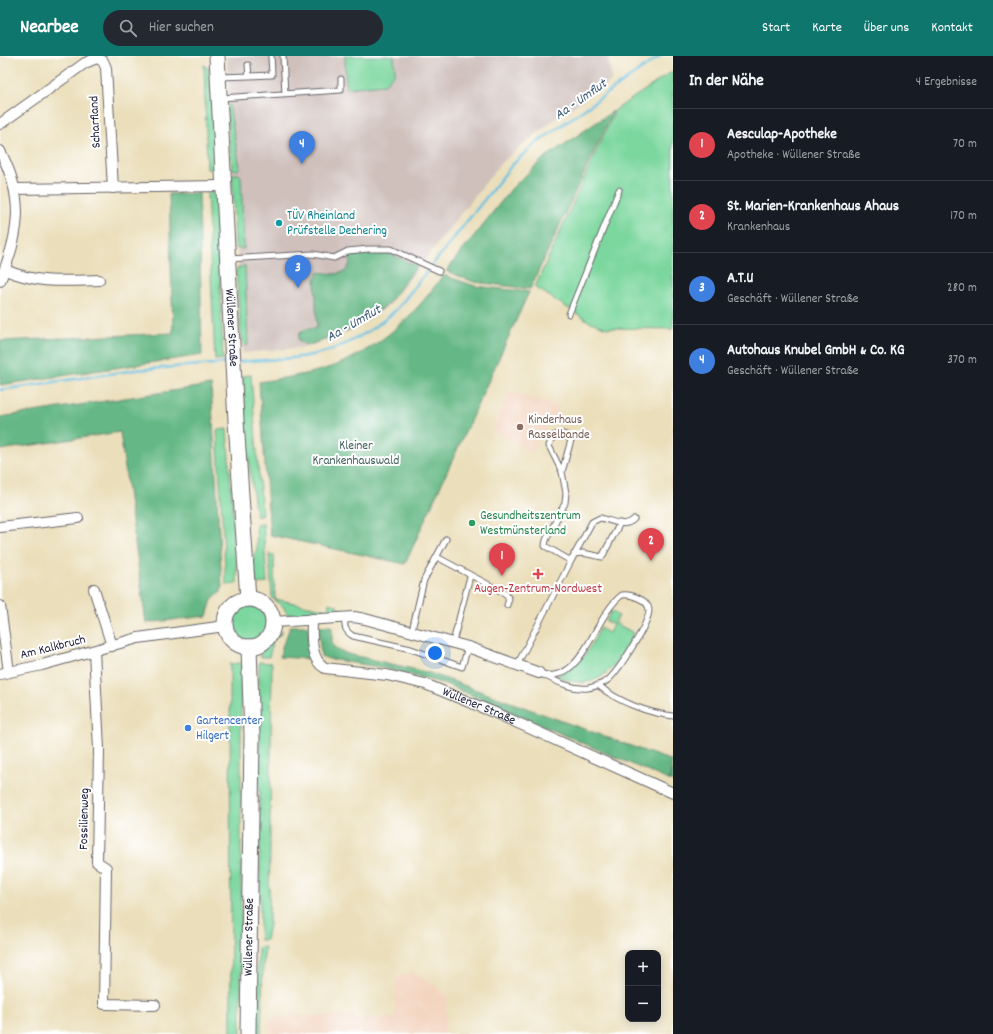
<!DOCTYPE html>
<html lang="de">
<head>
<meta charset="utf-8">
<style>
  :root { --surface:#171b24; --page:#242831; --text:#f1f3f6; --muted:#9ea1a6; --line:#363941; --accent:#0f766e }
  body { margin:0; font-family:Dekko,sans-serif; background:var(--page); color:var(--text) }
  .controls { position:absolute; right:12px; bottom:12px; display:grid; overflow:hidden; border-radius:8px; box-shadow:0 2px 10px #0003 }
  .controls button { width:36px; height:36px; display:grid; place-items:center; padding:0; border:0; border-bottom:1px solid var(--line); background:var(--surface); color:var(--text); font:20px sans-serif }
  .you { position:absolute; left:435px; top:597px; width:14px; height:14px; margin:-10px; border:3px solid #fff; border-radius:50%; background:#1a73e8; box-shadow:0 0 0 6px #1a73e833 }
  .badge { display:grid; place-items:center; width:26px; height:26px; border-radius:50%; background:var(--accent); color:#fff; font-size:13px; font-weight:700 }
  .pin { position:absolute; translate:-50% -33px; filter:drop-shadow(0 1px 2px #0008) }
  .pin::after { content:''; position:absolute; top:21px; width:14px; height:12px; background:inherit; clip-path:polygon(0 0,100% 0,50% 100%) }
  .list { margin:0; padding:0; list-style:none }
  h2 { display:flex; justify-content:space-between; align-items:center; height:52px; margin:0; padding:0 16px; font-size:17px }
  h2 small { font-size:13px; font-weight:400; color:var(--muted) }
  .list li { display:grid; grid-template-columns:26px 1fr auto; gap:12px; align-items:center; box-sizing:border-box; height:72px; padding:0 16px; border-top:1px solid var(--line) }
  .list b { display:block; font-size:15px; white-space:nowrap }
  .list p { margin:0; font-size:13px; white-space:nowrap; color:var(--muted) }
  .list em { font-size:13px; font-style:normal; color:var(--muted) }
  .icon { flex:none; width:22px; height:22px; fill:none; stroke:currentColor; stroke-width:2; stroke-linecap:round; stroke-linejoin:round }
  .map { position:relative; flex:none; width:673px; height:978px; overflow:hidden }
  header { display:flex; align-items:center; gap:24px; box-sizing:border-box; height:56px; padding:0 20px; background:var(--accent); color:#fff }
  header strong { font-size:19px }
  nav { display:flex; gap:22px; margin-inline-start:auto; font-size:14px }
  .search { width:280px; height:36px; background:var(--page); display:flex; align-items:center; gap:10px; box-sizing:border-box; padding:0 14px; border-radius:22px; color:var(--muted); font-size:15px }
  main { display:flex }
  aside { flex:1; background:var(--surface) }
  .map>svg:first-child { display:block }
</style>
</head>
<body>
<header>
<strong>Nearbee</strong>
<div class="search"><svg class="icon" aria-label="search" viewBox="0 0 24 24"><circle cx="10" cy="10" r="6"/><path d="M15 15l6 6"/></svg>Hier suchen</div>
<nav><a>Start</a><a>Karte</a><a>Über uns</a><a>Kontakt</a></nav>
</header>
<main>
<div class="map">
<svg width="673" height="978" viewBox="0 0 673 978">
  <rect width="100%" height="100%" fill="#fff"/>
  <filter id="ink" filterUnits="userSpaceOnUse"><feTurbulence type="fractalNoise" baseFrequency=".025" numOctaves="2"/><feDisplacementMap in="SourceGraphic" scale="8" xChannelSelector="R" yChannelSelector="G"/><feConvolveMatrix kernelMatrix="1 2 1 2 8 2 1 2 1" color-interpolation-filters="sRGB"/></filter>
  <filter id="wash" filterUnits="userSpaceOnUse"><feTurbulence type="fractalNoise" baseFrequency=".012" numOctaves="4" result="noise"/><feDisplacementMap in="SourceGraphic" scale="16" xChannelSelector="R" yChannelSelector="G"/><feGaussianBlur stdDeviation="0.9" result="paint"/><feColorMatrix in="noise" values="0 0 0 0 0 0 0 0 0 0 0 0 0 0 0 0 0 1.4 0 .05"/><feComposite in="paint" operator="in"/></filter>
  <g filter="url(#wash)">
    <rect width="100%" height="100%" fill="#ebdfbb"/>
    <path fill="#f3d4bf" d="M509 335 560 351 553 366 550 365 532 397 492 375Z
      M414 916 447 938 445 978H269V964L291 959 395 962 396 921Z"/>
    <path fill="#cfc0bb" d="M227 0H608L612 24 552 65 500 108 388 250 354 273 308 291 243 297Z"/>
    <path fill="#7cd79e" stroke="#4f7c6c" d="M345 0H394L395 17 385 28 346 32Z
      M204 9 209 12 216 114 207 113Z
      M673 15V273L607 272 588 265 535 231 615 54Z
      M229 48 240 112 237 114 232 113 226 51Z
      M232 118H239L241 121 244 193 235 192V189Z
      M207 136 213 137 217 141 223 303 215 304Z
      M245 209 248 288 247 290 244 289 241 278 236 215 237 213Z
      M251 319 262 460H256L247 391 243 320Z
      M227 373 237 517V528L226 529 217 374Z
      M263 468 267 527 256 528 253 501 257 493 256 469Z
      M269 498 274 499 275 543 328 554 329 547 337 549 338 552 341 553 339 556 287 558 283 550 272 542Z
      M231 568a18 18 0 1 1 36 0a18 18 0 1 1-36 0Z
      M611 555 619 560 615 567 634 577C616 609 600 640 557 620 581 610 589 594 600 572L609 577 613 569 606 565Z
      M282 575 280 579 273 585 269 601H260C262 590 273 580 282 575Z
      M259 606 272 607 269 868 266 884H260Z
      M241 607V978H231L230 608Z
      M265 891 263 908 261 978H257L258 892Z"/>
    <path fill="#65b885" stroke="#446d60" d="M613 55 530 233 474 226 446 215 512 132 543 103Z
      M199 137 202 299 0 329V285L173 277 169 138Z
      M371 196 391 198 417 210 387 249 353 272 307 290 298 284 299 278 306 273 317 272 315 224 318 216 335 218 346 215 350 207V200Z
      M443 219 475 230 529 236 405 508 270 479 259 326C289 321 321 317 348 304 387 285 419 254 443 219Z
      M211 329 222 532 221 536 212 544 207 560 146 567 120 376 0 394V361Z
      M290 570H308L311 603 280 601C281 588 287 583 290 570Z
      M318 570H332V589L338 594 348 598 430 617 672 705 669 724 673 713V726L446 628 379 611 329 603 321 600Z"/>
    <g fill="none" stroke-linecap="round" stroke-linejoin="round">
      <path stroke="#66c1e3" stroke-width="2.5" d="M239 306C268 303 299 304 327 295 352 287 378 271 397 253L512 109 535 88 660 0
        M0 334 135 314 228 307"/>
    </g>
  </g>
  <g filter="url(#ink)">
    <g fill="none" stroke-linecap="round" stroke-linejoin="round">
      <defs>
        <path id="lane" d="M283 0 285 38
          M249 20 272 19 271 0
          M220 21 249 20 248 9
          M221 42 341 34V23
          M229 203 313 198 334 202 348 195 369 193H391L439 215
          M569 258 619 134
          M574 498 583 497 602 501 620 467
          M437 501 506 538 509 543 507 549
          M571 505 592 466 600 462C611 464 625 473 634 463
          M622 539C630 538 648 543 649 554 649 568 619 614 608 624 602 628 595 631 588 632 571 634 554 624 539 617 544 618 549 620 554 619 586 615 596 558 622 539Z
          M345 562C344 571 345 575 353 580L411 593 462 611 468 591
          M412 574 424 524 446 483
          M453 586 470 520
          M517 609 571 505 545 490 546 484 565 447 566 437 562 416 571 384C566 377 560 376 552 381L549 390 562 416
          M598 629C618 646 648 657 673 660"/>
        <g id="street">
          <path d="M0 68 85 7 97 2 103 5 106 12 113 132"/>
          <path d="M0 95C25 142 20 177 0 225"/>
          <path d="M15 133 223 130"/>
          <path d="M5 214C39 228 63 225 99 224"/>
          <path d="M0 471 78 462"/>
          <path d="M94 533 112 590"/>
          <path d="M0 550 9 616"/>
          <path id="s1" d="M312 563C312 578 309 603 325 612L387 619 425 628 498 658 673 737"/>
          <path d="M273 566 354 561 365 563 468 591 539 617"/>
          <path d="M94 595 99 693 97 806 106 812 104 948 155 949"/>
          <path d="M0 618 42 609 138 582 225 570"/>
        </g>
        <g id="secondary">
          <path id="s2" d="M217 0 236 365 248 543"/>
          <circle cx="249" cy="567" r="24"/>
          <path id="s3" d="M248 978 252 680 249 591"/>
        </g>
      </defs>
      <use href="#lane" stroke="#686468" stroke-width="7"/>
      <use href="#street" stroke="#686468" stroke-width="12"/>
      <use href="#secondary" stroke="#686468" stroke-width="17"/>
      <use href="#lane" stroke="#fff" stroke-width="5"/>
      <use href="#street" stroke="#fff" stroke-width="10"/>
      <use href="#secondary" stroke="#fff" stroke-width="15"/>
    </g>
  </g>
  <circle fill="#0f9aa8" stroke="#fff" stroke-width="1.5" cx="279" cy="167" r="4"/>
  <circle fill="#8d6e63" stroke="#fff" stroke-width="1.5" cx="520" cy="371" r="4"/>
  <circle fill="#2e9e5b" stroke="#fff" stroke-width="1.5" cx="472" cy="467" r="4"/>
  <path fill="#e0444e" stroke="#fff" stroke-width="1.5" d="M536 512h4v4h4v4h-4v4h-4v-4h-4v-4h4z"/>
  <circle fill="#3f7fe0" stroke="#fff" stroke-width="1.5" cx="188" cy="672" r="4"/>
  <g text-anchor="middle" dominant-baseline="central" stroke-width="4" stroke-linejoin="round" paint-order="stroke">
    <g font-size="13" fill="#22223b" stroke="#fff">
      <text transform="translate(96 66) rotate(-93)">Scharfland</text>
      <text stroke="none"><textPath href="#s2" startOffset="272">Wüllener Straße</textPath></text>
      <text transform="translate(53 592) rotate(-14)">Am Kalkbruch</text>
      <text stroke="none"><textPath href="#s1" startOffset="213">Wüllener Straße</textPath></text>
      <text transform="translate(85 763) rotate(-89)">Fossilienweg</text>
      <text stroke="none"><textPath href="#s3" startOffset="97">Wüllener Straße</textPath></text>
    </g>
    <g font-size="13" fill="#0d838f" stroke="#fff" text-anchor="start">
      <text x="287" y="160">TÜV Rheinland<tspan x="287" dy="15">Prüfstelle Dechering</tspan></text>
    </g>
    <g font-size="13" fill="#785e54" stroke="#fff" text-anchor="start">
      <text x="528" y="364">Kinderhaus<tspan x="528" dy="15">Rasselbande</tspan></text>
    </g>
    <g font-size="13" fill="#42615e" stroke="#fff">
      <text x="356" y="390">Kleiner<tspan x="356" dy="15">Krankenhauswald</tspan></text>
    </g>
    <g font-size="13" fill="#27864d" stroke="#fff" text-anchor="start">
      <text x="480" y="460">Gesundheitszentrum<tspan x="480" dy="15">Westmünsterland</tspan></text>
    </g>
    <g font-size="13" fill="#be3a42" stroke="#fff">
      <text x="538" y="533">Augen-Zentrum-Nordwest</text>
    </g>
    <g font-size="13" fill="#366cbe" stroke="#fff" text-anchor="start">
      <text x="196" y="665">Gartencenter<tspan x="196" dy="15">Hilgert</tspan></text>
    </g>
    <g font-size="14" font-style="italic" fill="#3a5a76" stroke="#fff">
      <text transform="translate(581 44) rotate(-35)">Aa - Umflut</text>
      <text transform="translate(354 268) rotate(-30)">Aa - Umflut</text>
    </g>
  </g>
</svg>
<div class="controls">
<button>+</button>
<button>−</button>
</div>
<div class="you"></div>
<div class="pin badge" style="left:502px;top:520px;background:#e0444e">1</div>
<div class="pin badge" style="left:651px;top:505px;background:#e0444e">2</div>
<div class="pin badge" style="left:298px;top:232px;background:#3f7fe0">3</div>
<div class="pin badge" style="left:302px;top:108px;background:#3f7fe0">4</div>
</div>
<aside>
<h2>In der Nähe<small>4 Ergebnisse</small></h2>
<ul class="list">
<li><span class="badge" style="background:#e0444e">1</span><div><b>Aesculap-Apotheke</b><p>Apotheke · Wüllener Straße</p></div><em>70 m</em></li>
<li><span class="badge" style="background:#e0444e">2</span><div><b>St. Marien-Krankenhaus Ahaus</b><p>Krankenhaus</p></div><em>170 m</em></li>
<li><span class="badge" style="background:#3f7fe0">3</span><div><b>A.T.U</b><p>Geschäft · Wüllener Straße</p></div><em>280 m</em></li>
<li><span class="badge" style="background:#3f7fe0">4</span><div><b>Autohaus Knubel GmbH &amp; Co. KG</b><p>Geschäft · Wüllener Straße</p></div><em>370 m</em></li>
</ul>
</aside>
</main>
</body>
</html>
